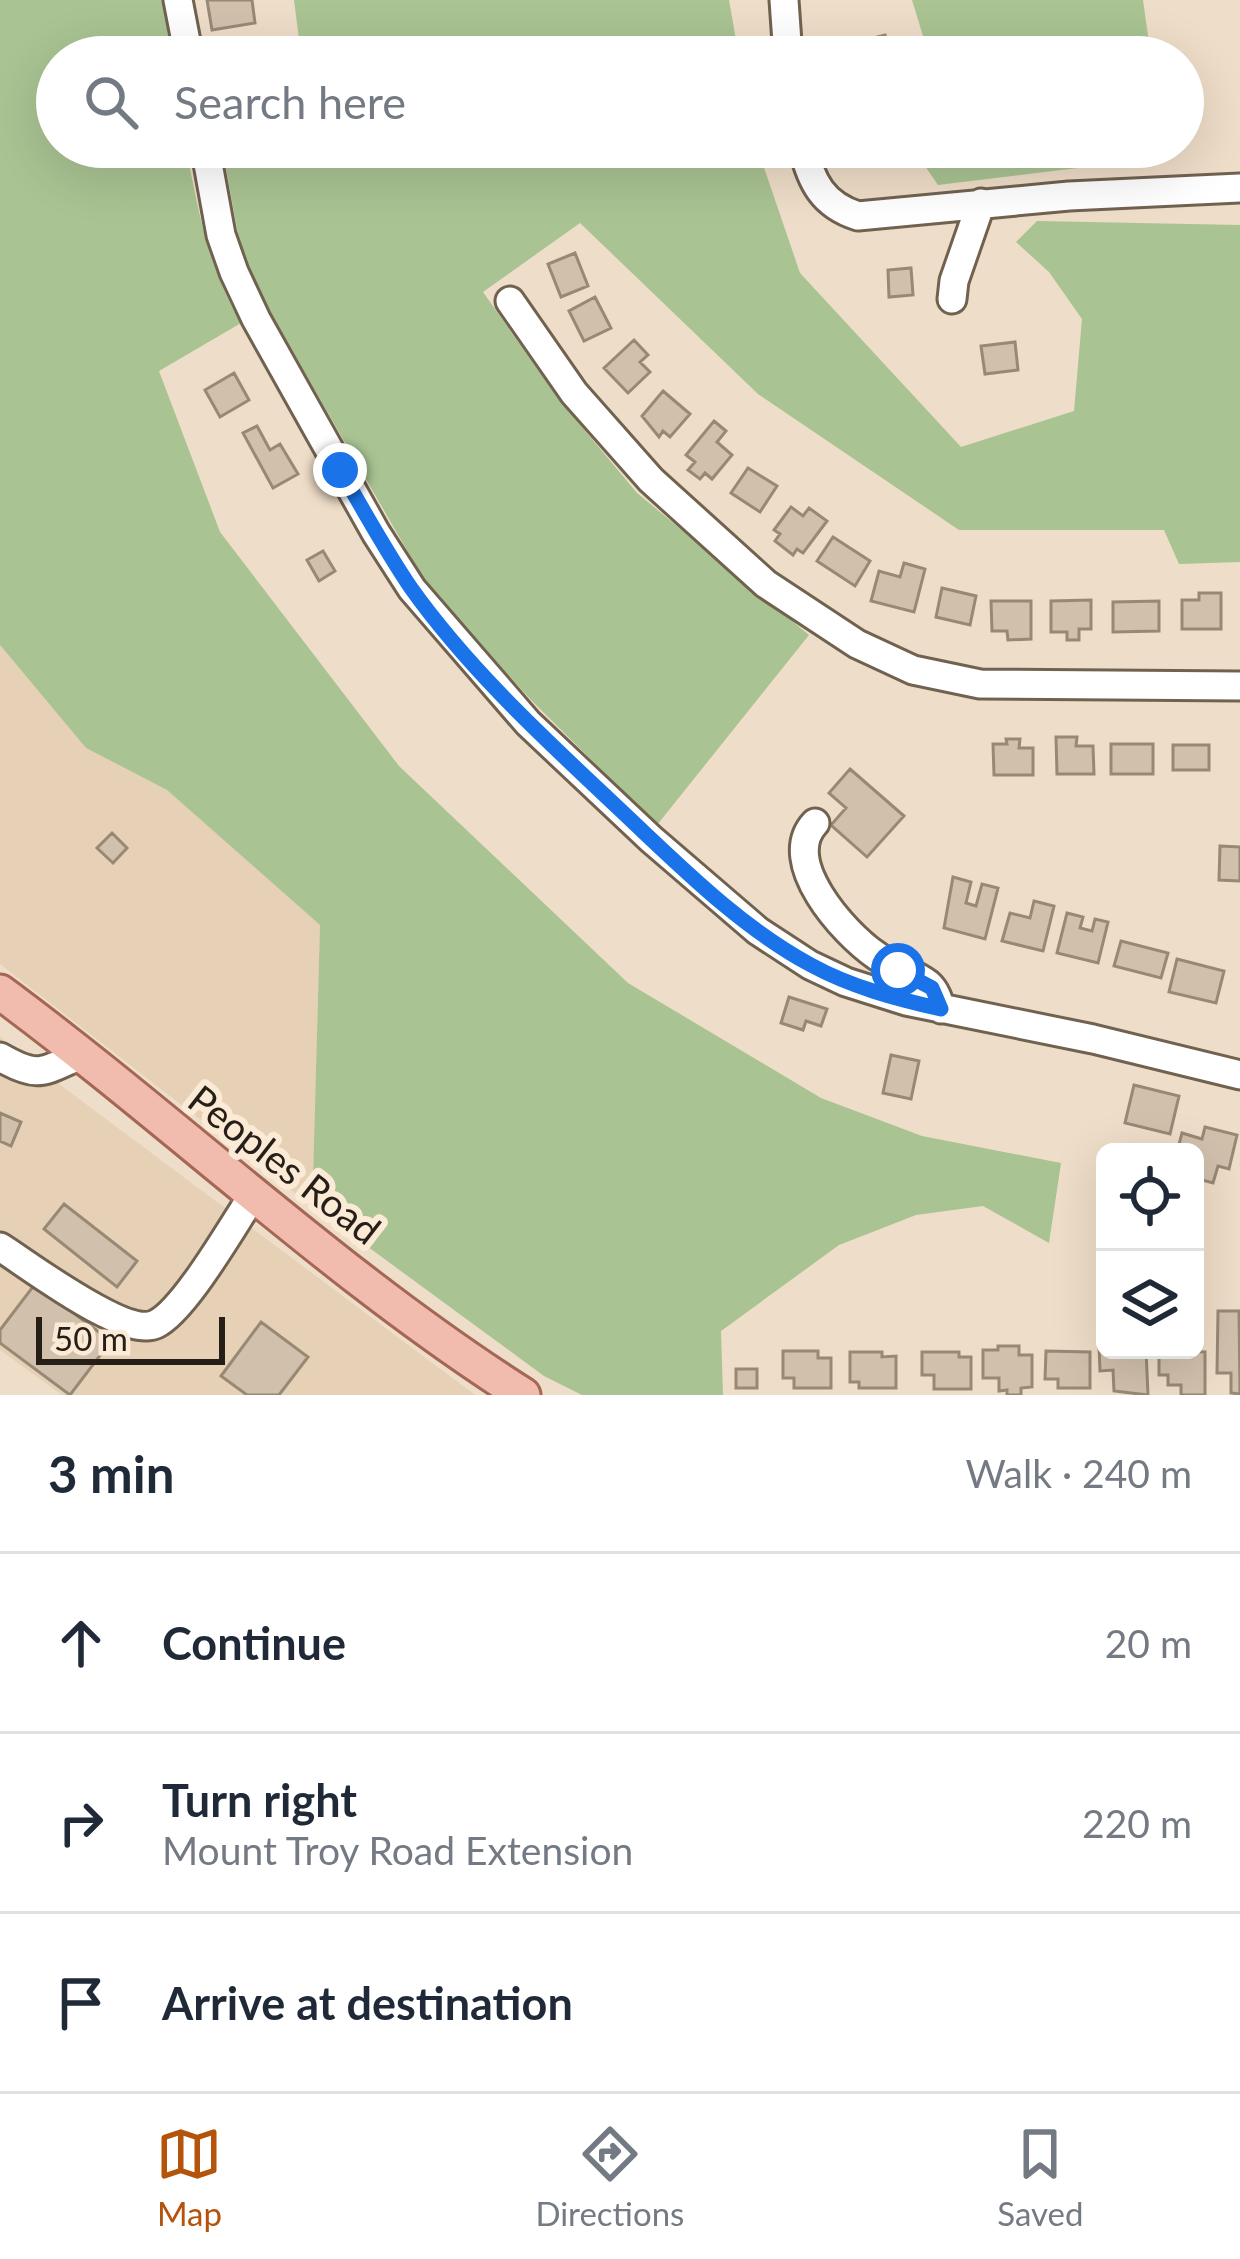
<!DOCTYPE html>
<html lang="en">
<head>
<meta charset="utf-8">
<style>
  :root { --surface:#fff; --page:#f2f2f3; --text:#1f2937; --muted:#747a83; --line:#e0e1e3; --accent:#b45309 }
  body { margin:0; font-family:Lato,sans-serif; background:var(--page); color:var(--text) }
  .controls { position:absolute; right:36px; bottom:36px; display:grid; overflow:hidden; border-radius:18px; box-shadow:0 12px 48px #0002 }
  .controls button { width:108px; height:108px; display:grid; place-items:center; padding:0; border:0; border-bottom:3px solid var(--line); background:var(--surface); color:var(--text); font:60px sans-serif }
  .scale { position:absolute; left:36px; bottom:30px; width:189px; box-sizing:border-box; padding-left:12px; border:6px solid #251f17; border-top:0; font-size:33px; line-height:42px; white-space:nowrap; color:#251f17; -webkit-text-stroke:9px #fbead5; paint-order:stroke }
  .stop { position:absolute; width:36px; height:36px; margin:-27px; border:9px solid #1a73e8; border-radius:50%; background:#fff }
  .stop.end { background:#1a73e8; border-color:#fff; box-shadow:0 3px 12px #0008 }
  .list { margin:0; padding:0; list-style:none }
  h2 { display:flex; justify-content:space-between; align-items:center; height:156px; margin:0; padding:0 48px; font-size:51px }
  h2 small { font-size:39px; font-weight:400; color:var(--muted) }
  .list li { display:grid; grid-template-columns:78px 1fr auto; gap:36px; align-items:center; box-sizing:border-box; height:180px; padding:0 48px; border-top:3px solid var(--line) }
  .list b { display:block; font-size:45px; white-space:nowrap }
  .list p { margin:0; font-size:39px; white-space:nowrap; color:var(--muted) }
  .list em { font-size:39px; font-style:normal; color:var(--muted) }
  .icon { flex:none; width:66px; height:66px; fill:none; stroke:currentColor; stroke-width:2; stroke-linecap:round; stroke-linejoin:round }
  .map { position:relative; flex:none; width:1240px; height:1395px; overflow:hidden }
  .search { position:absolute; background:var(--surface); box-shadow:0 12px 48px #0002; left:36px; right:36px; top:36px; height:132px; display:flex; align-items:center; gap:30px; box-sizing:border-box; padding:0 42px; border-radius:66px; color:var(--muted); font-size:45px }
  .sheet { height:696px; background:var(--surface) }
  nav { display:flex; justify-content:space-around; align-items:center; box-sizing:border-box; height:168px; border-top:3px solid var(--line); background:var(--surface); font-size:33px; color:var(--muted) }
  nav a { display:grid; justify-items:center; gap:6px }
  nav .on { color:var(--accent) }
  .map>svg:first-child { display:block }
</style>
</head>
<body>
<div class="map">
<svg width="1240" height="1395" viewBox="0 0 1240 1395">
  <rect width="100%" height="100%" fill="#eeddc8"/>
  <path fill="#e6d0b6" d="M0 645 86 748 167 790 320 925 313 1178 300 1197 0 964Z
    M0 1037 55 1081 475 1395H62L0 1350Z"/>
  <path fill="#a9c392" d="M0 0H163L171 57H57V147H186C198 210 208 267 241 323L159 371 220 532 399 766 628 983 821 1098 922 1136 1061 1163 1049 1243 983 1206 916 1215 839 1245 721 1331 723 1395H582L544 1376 300 1197 313 1178 320 925 167 790 86 748 0 645Z
    M294 0H729L739 57H295L301 55Z
    M912 0H1143L1151 57H924L927 49Z
    M222 147H757L800 273 961 447 1074 411 1082 319 1049 272 1016 242 1037 221 1240 225V562L1179 564 1164 530H959L758 394 580 223 483 292 557 397 637 493 809 635 657 825 534 703 464 628 420 573 244 267Z
    M912 147H1159L1160 158 938 185Z"/>
  <path fill="#d1c0ac" stroke="#988975" stroke-width="3" d="M207 0H252L255 23 212 30Z
    M885 35 891 57H843L841 46Z
    M575 253 588 286 561 297 548 264Z
    M911 268 913 295 889 297 888 270Z
    M595 297 611 328 584 341 569 311Z
    M634 340 648 355 640 362 650 372 628 393 604 368Z
    M1015 342 1018 370 985 374 981 346Z
    M234 373 249 400 220 417 205 390Z
    M663 391 690 414 670 437 663 431 659 437 642 416Z
    M714 421 726 431 717 442 732 455 712 479 705 473 700 479 688 470 695 462 686 455Z
    M257 426 270 450 280 444 298 474 273 488 243 433Z
    M748 468 777 486 760 512 731 493Z
    M791 507 803 516 809 508 827 521 803 553 797 549 793 555 775 541 780 534 774 530Z
    M833 537 870 561 855 586 817 561Z
    M323 551 335 571 319 581 307 560Z
    M904 563 925 569 914 612 871 601 879 571 900 577Z
    M942 588 976 596 970 625 936 617Z
    M1199 593H1221V629H1182V600H1199Z
    M1091 600V629H1079V640H1067V632H1051V601Z
    M991 601H1031V639L1008 640 1007 631H992Z
    M1159 601V631L1113 632V602Z
    M1056 737H1077L1076 746H1093L1094 774H1057Z
    M1006 739H1020L1019 748H1033V775H994L993 744H1007Z
    M1111 744H1153V774H1111Z
    M1173 745H1209V770H1173Z
    M850 769 904 816 867 857 831 825 846 808 829 793Z
    M112 833 127 848 113 863 97 848Z
    M1220 846 1240 847V881L1219 880Z
    M953 877 971 882 966 903 976 906 982 884 998 888 985 939 944 928Z
    M1034 901 1054 906 1043 951 1002 941 1010 913 1030 918Z
    M1067 913 1083 917 1080 928 1092 931 1095 919 1108 922 1098 963 1057 953Z
    M1121 941 1168 953 1161 978 1114 966Z
    M1177 959 1224 971 1216 1003 1169 992Z
    M789 997 827 1009 821 1026 806 1021 803 1030 781 1023Z
    M891 1055 919 1061 911 1099 883 1093Z
    M1134 1085 1179 1096 1170 1134 1125 1123Z
    M0 1113 21 1122 11 1146 0 1141Z
    M1205 1127 1237 1135 1229 1169 1218 1166 1213 1183 1195 1178V1152H1177L1182 1133 1202 1139Z
    M64 1204 137 1261 117 1287 44 1229Z
    M35 1284 111 1341 70 1395 0 1343V1330Z
    M1218 1311H1239L1240 1394 1231 1393V1373H1217Z
    M1098 1320H1105V1350H1146L1148 1395 1114 1391 1113 1370 1100 1371Z
    M261 1322 308 1357 279 1395H247L221 1376Z
    M998 1346H1019V1355H1032V1387L1021 1388V1395H1007V1390L999 1391V1378H983V1350H998Z
    M1159 1350 1205 1352V1395H1181V1385H1168V1375H1159Z
    M783 1351H818V1358H831V1388H794V1378H783Z
    M1046 1351 1090 1352V1388H1058V1379H1045Z
    M850 1352H882V1357L896 1356V1388H859V1382H850Z
    M922 1352H959V1357H971V1389H934V1375H922Z
    M736 1369H757V1388H736Z"/>
  <g fill="none" stroke-linecap="round" stroke-linejoin="round">
    <defs>
      <path id="minor" d="M178 0 189 57
        M784 0 788 57
        M205 147 221 235 234 272 256 319 376 533 412 589 528 723 651 839 758 931 810 965 846 982 906 1001 1093 1039 1240 1075
        M803 147C811 182 823 205 858 216L1069 196 1240 188
        M952 299 954 281 981 203
        M510 301 574 393 651 480 766 584 857 644 913 670 980 684 1240 686
        M815 823C779 861 843 933 877 956 892 967 913 972 928 984 935 990 938 999 941 1009
        M0 1057C40 1080 43 1071 83 1054
        M0 1247C29 1265 125 1339 156 1324 185 1310 233 1225 252 1197"/>
      <path id="major" d="M0 992C177 1123 337 1277 523 1395"/>
    </defs>
    <use href="#minor" stroke="#716250" stroke-width="33"/>
    <use href="#major" stroke="#a46755" stroke-width="39"/>
    <use href="#minor" stroke="#fff" stroke-width="27"/>
    <use href="#major" stroke="#f1bbad" stroke-width="33"/>
  </g>
  <g fill="none" stroke-linecap="round" stroke-linejoin="round">
    <path stroke="#1a73e8" stroke-width="15" d="M340 470C363 509 385 550 411 588 473 675 555 748 632 821 687 873 744 929 811 965 851 987 897 999 941 1009L932 988 898 970"/>
  </g>
  <g text-anchor="middle" dominant-baseline="central" stroke-width="12" stroke-linejoin="round" paint-order="stroke">
    <g font-size="39" fill="#251f17" stroke="#fbead5">
      <text transform="translate(285 1164) rotate(38)">Peoples Road</text>
    </g>
  </g>
</svg>
<div class="controls">
<button><svg class="icon" aria-label="locate" viewBox="0 0 24 24"><circle cx="12" cy="12" r="6"/><path d="M12 2v4M12 18v4M2 12h4M18 12h4"/></svg></button>
<button><svg class="icon" aria-label="layers" viewBox="0 0 24 24"><path d="M12 4l9 5-9 5-9-5zM3 14l9 5 9-5"/></svg></button>
</div>
<div class="scale">50 m</div>
<div class="stop" style="left:898px;top:970px"></div>
<div class="stop end" style="left:340px;top:470px"></div>
<div class="search"><svg class="icon" aria-label="search" viewBox="0 0 24 24"><circle cx="10" cy="10" r="6"/><path d="M15 15l6 6"/></svg>Search here</div>
</div>
<section class="sheet">
<h2>3 min<small>Walk · 240 m</small></h2>
<ul class="list">
<li><svg class="icon" aria-label="ahead" viewBox="0 0 24 24"><path d="M12 20V5M6 11l6-6 6 6"/></svg><div><b>Continue</b></div><em>20 m</em></li>
<li><svg class="icon" aria-label="right" viewBox="0 0 24 24"><path d="M7 20v-9h11M14 6l5 5-5 5"/></svg><div><b>Turn right</b><p>Mount Troy Road Extension</p></div><em>220 m</em></li>
<li><svg class="icon" aria-label="arrive" viewBox="0 0 24 24"><path d="M6 21V4h12l-3 4 3 4H6"/></svg><div><b>Arrive at destination</b></div></li>
</ul>
</section>
<nav>
<a class="on"><svg class="icon" aria-label="map" viewBox="0 0 24 24"><path d="M3 6l6-2 6 2 6-2v14l-6 2-6-2-6 2zM9 4v14M15 6v14"/></svg>Map</a>
<a><svg class="icon" aria-label="directions" viewBox="0 0 24 24"><path d="M12 3l9 9-9 9-9-9zM9 14v-3h6M13 9l2 2-2 2"/></svg>Directions</a>
<a><svg class="icon" aria-label="saved" viewBox="0 0 24 24"><path d="M7 4h10v16l-5-4-5 4z"/></svg>Saved</a>
</nav>
</body>
</html>
